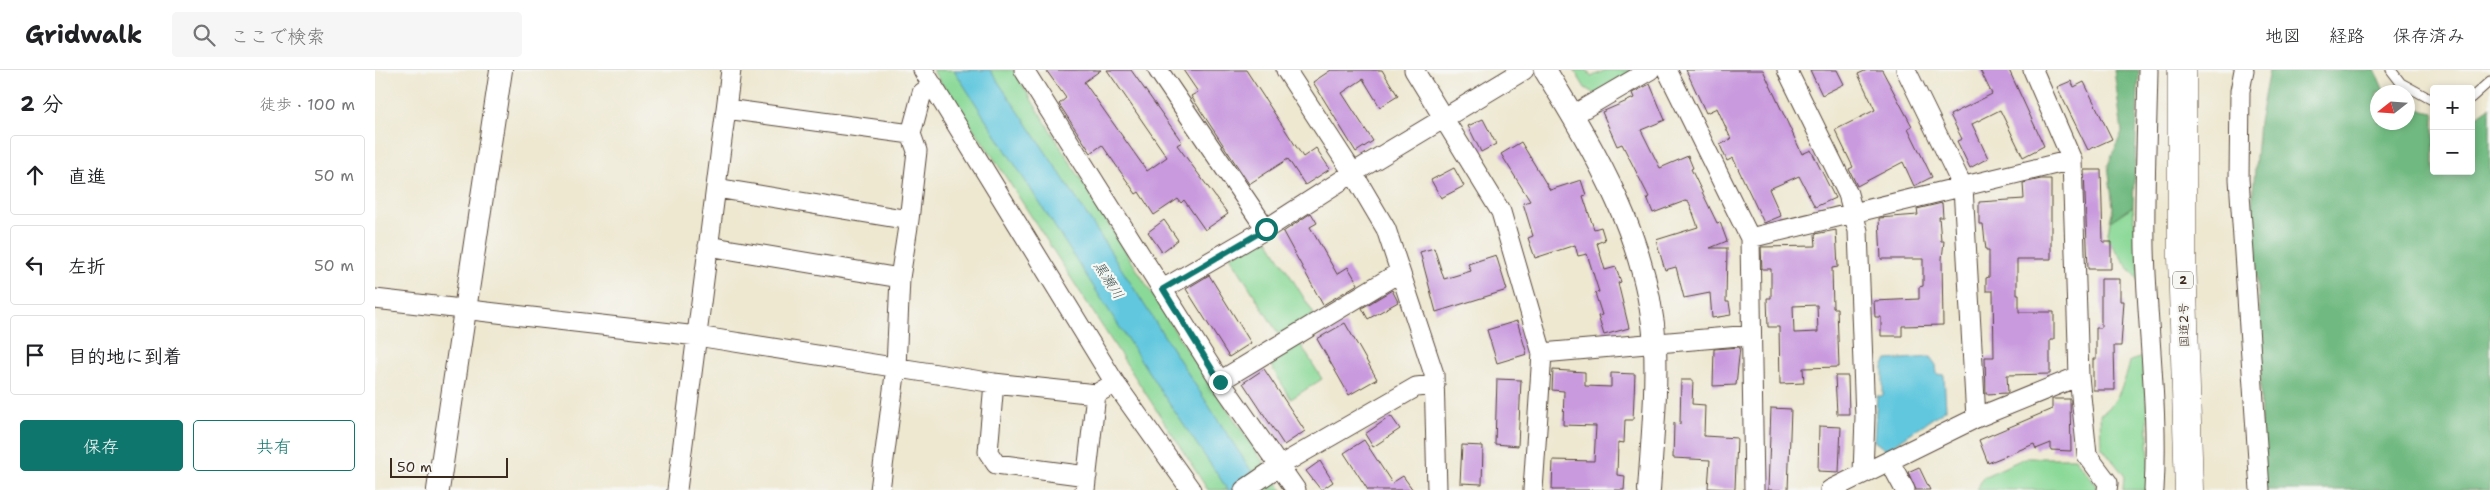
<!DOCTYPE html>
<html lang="ja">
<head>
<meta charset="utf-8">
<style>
  :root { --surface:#fff; --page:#f6f6f6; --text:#202124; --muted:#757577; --line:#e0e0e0; --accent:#0f766e }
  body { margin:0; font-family:"Shantell Sans","Klee One",sans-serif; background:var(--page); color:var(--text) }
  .controls { position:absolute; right:15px; top:15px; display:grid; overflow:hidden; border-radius:5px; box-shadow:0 2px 8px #0003 }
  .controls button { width:45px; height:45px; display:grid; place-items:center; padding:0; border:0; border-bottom:1px solid var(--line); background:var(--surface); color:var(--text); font:25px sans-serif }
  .compass { position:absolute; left:1995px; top:15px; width:45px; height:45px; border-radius:50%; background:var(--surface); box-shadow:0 2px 8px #0003; rotate:253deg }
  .scale { position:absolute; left:15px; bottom:12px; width:118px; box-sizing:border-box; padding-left:5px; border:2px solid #3b2a1e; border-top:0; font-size:14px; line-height:18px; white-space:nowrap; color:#3b2a1e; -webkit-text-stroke:4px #f6f6f2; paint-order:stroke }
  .stop { position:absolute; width:15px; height:15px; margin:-11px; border:4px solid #0f766e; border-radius:50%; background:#fff }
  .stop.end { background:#0f766e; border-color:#fff; box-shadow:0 1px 5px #0008 }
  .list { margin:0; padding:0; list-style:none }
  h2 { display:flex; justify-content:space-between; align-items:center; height:65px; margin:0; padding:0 20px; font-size:21px }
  h2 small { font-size:16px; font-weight:400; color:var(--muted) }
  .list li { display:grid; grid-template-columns:32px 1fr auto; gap:15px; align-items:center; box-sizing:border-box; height:80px; margin:0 10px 10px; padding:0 10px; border:1px solid var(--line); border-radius:5px }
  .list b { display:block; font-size:19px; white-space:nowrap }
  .list em { font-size:16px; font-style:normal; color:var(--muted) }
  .actions { display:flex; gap:10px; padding:15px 20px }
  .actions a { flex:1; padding:11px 0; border:1px solid var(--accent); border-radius:5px; text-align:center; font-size:18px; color:var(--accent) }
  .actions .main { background:var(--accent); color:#fff }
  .icon { flex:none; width:28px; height:28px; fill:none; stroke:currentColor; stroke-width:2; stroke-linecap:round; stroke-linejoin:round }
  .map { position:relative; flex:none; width:2115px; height:420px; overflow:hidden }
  header { display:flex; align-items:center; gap:30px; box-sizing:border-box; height:70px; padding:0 25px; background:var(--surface); border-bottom:1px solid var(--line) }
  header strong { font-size:24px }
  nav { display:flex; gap:28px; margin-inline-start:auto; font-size:18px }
  .search { width:350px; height:45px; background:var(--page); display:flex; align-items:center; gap:12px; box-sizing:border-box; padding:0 18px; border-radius:5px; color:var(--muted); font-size:19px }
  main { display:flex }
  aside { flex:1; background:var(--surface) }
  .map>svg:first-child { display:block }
</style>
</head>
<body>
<header>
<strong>Gridwalk</strong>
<div class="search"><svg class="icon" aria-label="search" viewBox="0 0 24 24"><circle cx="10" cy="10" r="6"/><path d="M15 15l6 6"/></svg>ここで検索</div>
<nav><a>地図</a><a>経路</a><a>保存済み</a></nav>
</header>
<main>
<aside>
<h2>2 分<small>徒歩 · 100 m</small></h2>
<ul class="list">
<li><svg class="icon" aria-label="ahead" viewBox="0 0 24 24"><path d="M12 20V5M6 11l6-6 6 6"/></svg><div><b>直進</b></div><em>50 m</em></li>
<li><svg class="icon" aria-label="left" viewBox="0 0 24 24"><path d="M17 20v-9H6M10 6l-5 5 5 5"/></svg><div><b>左折</b></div><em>50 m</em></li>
<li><svg class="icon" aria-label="arrive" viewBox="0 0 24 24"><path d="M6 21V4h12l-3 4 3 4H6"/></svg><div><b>目的地に到着</b></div></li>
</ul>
<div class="actions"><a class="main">保存</a><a>共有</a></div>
</aside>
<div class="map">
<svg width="2115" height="420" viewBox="0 0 2115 420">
  <rect width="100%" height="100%" fill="#f6f6f2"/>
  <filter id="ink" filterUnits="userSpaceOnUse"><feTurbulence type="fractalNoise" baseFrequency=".02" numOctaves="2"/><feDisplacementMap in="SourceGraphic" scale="10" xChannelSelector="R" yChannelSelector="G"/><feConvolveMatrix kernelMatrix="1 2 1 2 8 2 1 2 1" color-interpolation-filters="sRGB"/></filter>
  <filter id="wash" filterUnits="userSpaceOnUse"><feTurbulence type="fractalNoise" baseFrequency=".0096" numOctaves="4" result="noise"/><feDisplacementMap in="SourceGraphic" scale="20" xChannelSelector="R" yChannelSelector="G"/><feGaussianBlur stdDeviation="1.12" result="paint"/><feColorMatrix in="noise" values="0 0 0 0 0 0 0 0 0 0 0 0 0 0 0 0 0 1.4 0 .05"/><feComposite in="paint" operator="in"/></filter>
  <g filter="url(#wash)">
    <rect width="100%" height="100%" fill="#eee8d1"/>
    <path fill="#8bd998" stroke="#63825b" d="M557 0H638L805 269 907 420H833L614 81Z
      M1199 0H1212L1216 7 1231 0H1260L1220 24 1210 18Z
      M1758 136 1765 213 1732 169 1735 151Z
      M890 165 939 244 904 265 855 186Z
      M923 270 947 309 916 329 892 289Z
      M1770 286 1775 420H1748L1749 405 1726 376 1725 344C1741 338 1752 307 1755 291Z
      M1650 388H1700C1708 402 1718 404 1722 420H1602L1608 407Z"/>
    <path fill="#70b980" stroke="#56724f" d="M1739 0H1764L1758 136 1735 151 1738 138 1733 95 1747 62Z
      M1894 0H2000L2009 21 2012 22H2002V52H2032L2033 33 2049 41 2059 43V101H2096V50L2115 37V420H1886L1885 245 1876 145 1884 52Z"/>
    <path fill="#61c7de" stroke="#4e787e" d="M579 0H615C711 137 796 281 889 420H853L787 323Z
      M1555 287 1561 295 1562 304 1569 305 1571 339 1511 380 1499 371 1502 326H1508V297L1512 290Z"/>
    <g id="blocks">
      <path fill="#c99ade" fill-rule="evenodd" d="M671 0H726L709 12 772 101 792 87 732 0H756L807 72 802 75 853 144 830 160 809 130 806 133 803 129 779 145 764 122 761 124 727 75 716 83 684 34 691 28Z
        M808 0H871L928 87 941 78 955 99 930 115 913 89 874 114 816 26 823 22Z
        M956 0H1007L1023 26 1005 37 988 9 967 23 998 71 981 82 938 12Z
        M1311 0H1388L1427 84 1436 80 1460 128 1440 137 1424 106 1394 119 1406 146 1389 153 1358 88 1352 91 1345 75 1356 69 1342 38 1331 43Z
        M1435 0H1462L1469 14 1447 25Z
        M1492 0H1507L1537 56 1533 58 1557 107 1539 116 1528 92 1482 116 1474 99 1478 97 1460 60 1500 40 1483 4Z
        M1605 0H1634L1669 76 1648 87 1625 40 1597 54 1613 88 1595 98 1582 71 1587 69 1575 45 1617 24Z
        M1696 11 1699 17 1709 12 1737 69 1713 80 1682 17Z
        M1275 14 1290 50 1266 60 1285 98 1313 86 1318 98 1316 99 1342 153 1345 152 1352 171 1335 178H1352L1351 232H1354L1356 245 1337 248 1335 223 1309 228 1301 197 1290 200 1281 170 1323 157 1314 132 1310 131 1278 143 1272 128 1274 127 1247 74 1242 76 1227 42 1259 28 1257 23Z
        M1108 49 1121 74 1106 82 1093 56Z
        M1146 72 1175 120 1206 110 1211 125 1208 126 1219 159 1226 157 1230 170 1222 173 1230 200 1241 197 1246 212 1243 213 1254 258 1229 265 1223 246 1227 245 1220 223 1224 222 1212 184 1203 186 1200 175 1160 188 1153 168 1158 166 1148 133 1155 131 1126 84Z
        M1079 98 1089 116 1066 128 1056 110Z
        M1709 100H1726L1728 172H1736V199H1713Z
        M1666 109H1676V189H1642V224H1644V242H1679V270H1675V304L1632 305 1633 323 1611 324 1610 287H1619L1618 221H1611V208L1614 207V180H1611L1608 154H1604V132L1649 129 1648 113Z
        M1567 133 1568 147H1564L1566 171H1569L1567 189 1568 255 1527 256V266H1506V247H1500L1499 231 1544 229V217L1548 216V189H1506L1504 148 1543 145 1542 139Z
        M936 143 942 153 935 157 962 204 973 197 983 214 948 235 908 162Z
        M789 150 803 170 787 182 773 162Z
        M1461 160 1463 197 1457 198 1458 238H1462L1464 297 1428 298 1429 313 1405 314 1404 257H1393L1392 228H1396V199H1387L1386 177 1441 176 1440 164ZM1442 235 1443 262 1419 263 1418 236Z
        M1059 178 1069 209 1096 201 1093 194 1121 185 1132 220 1061 242 1045 182Z
        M834 205 876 273 854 287 811 219Z
        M1726 209H1745V231H1749L1746 276H1739L1740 320H1718V289H1721V258H1726Z
        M1017 220 1023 232 993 249 987 238Z
        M1142 251 1152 284 1122 293 1112 260Z
        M970 253 1002 309 974 325 942 269Z
        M1365 277 1361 315 1338 316 1339 279Z
        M889 299 930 361 909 375 868 313Z
        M1178 300 1210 302V316L1236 317V303L1260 304 1258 350H1250L1249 373 1243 372 1242 405 1250 406 1249 420H1177L1178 390 1219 391 1221 356 1188 355 1189 321 1177 320Z
        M1460 306H1473L1474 344H1462Z
        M1122 309 1146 310 1143 376 1120 374Z
        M1306 310H1318L1317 334 1330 335 1329 366 1362 368 1360 419 1333 418 1335 390 1298 388 1299 353 1305 354Z
        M1677 329H1695L1696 381 1676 380V373L1661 379 1659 374 1613 393 1604 370 1677 339Z
        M1396 338 1416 339 1413 420H1393Z
        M1016 346 1025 359 998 377 990 364Z
        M1444 356 1466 357 1464 402 1443 401Z
        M989 370 1017 413 1028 406 1038 420H993L969 383Z
        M1087 375 1108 376 1107 414 1085 413Z
        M945 391 958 412 946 420 931 401Z
        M1544 397 1555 420H1541L1533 402Z"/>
    </g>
  </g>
  <g filter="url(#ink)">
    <use href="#blocks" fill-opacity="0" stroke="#564639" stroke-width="1"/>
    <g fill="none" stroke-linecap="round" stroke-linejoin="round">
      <defs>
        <path id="service" d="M2016 0 2026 13 2059 31
          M2096 28 2115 11"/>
        <path id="minor" d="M548 0 740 313 816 420
          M649 0 845 311 921 420
          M783 0 891 159
          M911 0 978 103 1011 159 1059 304 1062 420
          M1039 0 1126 142 1167 283 1158 420
          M1292 0 1375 168 1379 420
          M1412 0 1473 124 1483 161 1490 347 1488 403
          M1531 0 1588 117 1601 348
          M1658 0 1697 90 1704 306 1712 385 1733 413 1732 420
          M1773 0C1772 59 1769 119 1770 178 1772 258 1784 340 1779 420
          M1869 0 1865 21 1864 109 1885 420
          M351 39 536 64 547 23 558 15
          M1198 45 1275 0
          M341 118 534 150
          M1375 168 1697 90
          M333 176 525 208
          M788 219 891 159 978 103 1149 0
          M0 229 322 266 619 313 721 324 740 313
          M1167 283 1376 265
          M845 311 1025 202
          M619 313 613 382 621 394 712 406
          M1515 392 1530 420
          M302 420 356 0
          M505 420 521 297 525 208 534 150 542 81 536 64
          M710 420 721 324
          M869 420 904 396 1041 317 1060 315
          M1455 420 1601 348 1704 306"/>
        <path id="tertiary" d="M1170 0C1223 86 1274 173 1280 276 1282 324 1277 372 1274 420
          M63 420 126 0"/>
        <path id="trunk" d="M1807 0V186L1814 420"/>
      </defs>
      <use href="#service" stroke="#564639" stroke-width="11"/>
      <use href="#minor" stroke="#564639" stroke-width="21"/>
      <use href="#tertiary" stroke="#564639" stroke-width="24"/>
      <use href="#trunk" stroke="#564639" stroke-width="29"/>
      <use href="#service" stroke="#fff" stroke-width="9"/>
      <use href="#minor" stroke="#fff" stroke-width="19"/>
      <use href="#tertiary" stroke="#fff" stroke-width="22"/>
      <use href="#trunk" stroke="#fff" stroke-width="28"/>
    </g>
  </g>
  <g fill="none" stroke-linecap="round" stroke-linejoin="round" filter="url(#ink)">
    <path stroke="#0f766e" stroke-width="6" d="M845 312 788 219 891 159"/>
  </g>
  <g text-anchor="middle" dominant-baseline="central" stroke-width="4.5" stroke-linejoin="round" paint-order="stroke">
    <rect fill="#f6f6f2" stroke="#73675e" stroke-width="1" x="1798" y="201.5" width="20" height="17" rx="4"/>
    <g font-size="11" font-weight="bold" fill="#3b2a1e">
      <text x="1808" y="210">2</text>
    </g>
    <g font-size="12" fill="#3b2a1e" stroke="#f6f6f2">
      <text transform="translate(1809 255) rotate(-91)">国道2号</text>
    </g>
    <g font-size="14" font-style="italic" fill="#465958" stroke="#f6f6f2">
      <text transform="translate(734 210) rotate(57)">黒瀬川</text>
    </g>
  </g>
</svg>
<div class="controls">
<button>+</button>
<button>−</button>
</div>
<svg class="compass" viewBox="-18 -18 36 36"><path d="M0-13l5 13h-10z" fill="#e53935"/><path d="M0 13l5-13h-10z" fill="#757577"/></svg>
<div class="scale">50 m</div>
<div class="stop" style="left:891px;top:159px"></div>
<div class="stop end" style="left:845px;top:312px"></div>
</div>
</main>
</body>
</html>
